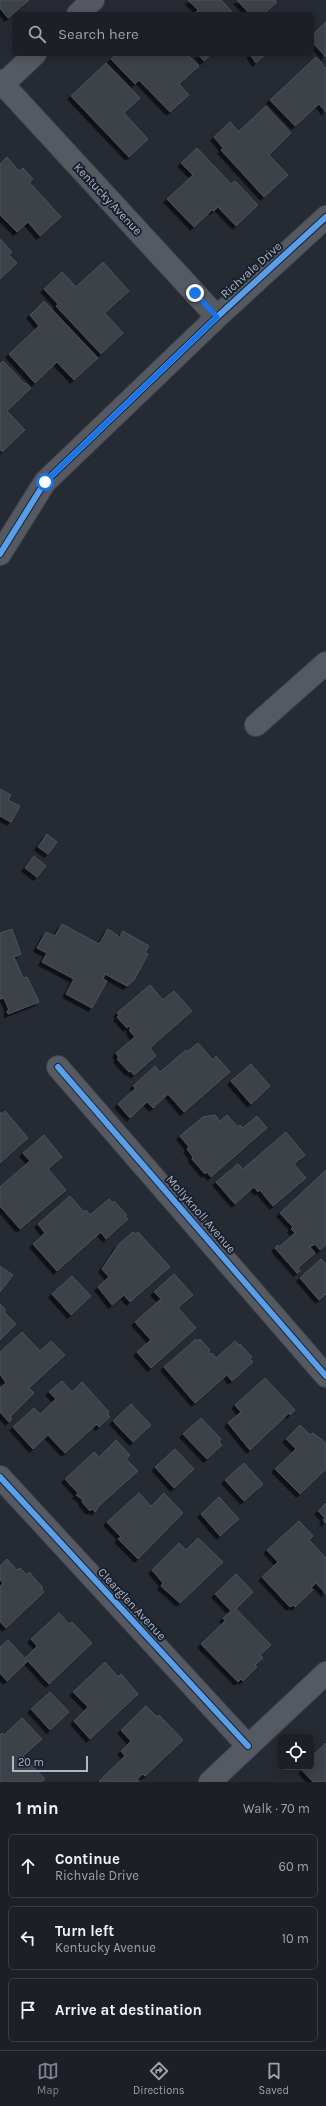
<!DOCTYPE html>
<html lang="en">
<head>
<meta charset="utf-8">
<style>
  :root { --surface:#1c2026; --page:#25282e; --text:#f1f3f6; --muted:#a0a3a7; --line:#3a3e43; --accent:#7e8493 }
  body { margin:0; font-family:Karla,sans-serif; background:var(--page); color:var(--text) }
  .controls { position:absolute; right:12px; bottom:12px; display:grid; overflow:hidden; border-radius:6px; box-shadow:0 2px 10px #0003 }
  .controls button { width:36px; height:36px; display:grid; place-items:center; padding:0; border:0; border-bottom:1px solid var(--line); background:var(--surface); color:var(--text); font:20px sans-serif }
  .scale { position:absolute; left:12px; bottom:10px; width:76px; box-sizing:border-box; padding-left:4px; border:2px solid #adb5c6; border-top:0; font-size:11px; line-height:14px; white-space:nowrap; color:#adb5c6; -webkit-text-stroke:3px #19202e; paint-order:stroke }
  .stop { position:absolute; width:12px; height:12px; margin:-9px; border:3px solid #1a73e8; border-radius:50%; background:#fff }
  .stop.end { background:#1a73e8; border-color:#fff; box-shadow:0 1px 4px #0008 }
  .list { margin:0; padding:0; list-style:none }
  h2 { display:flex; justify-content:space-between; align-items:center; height:52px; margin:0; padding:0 16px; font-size:17px }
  h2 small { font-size:13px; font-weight:400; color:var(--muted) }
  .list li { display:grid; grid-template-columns:26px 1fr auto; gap:12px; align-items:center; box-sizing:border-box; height:64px; margin:0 8px 8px; padding:0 8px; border:1px solid var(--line); border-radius:6px }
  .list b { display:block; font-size:15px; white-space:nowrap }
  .list p { margin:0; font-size:13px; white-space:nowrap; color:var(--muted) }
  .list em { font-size:13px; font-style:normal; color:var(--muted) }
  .icon { flex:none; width:22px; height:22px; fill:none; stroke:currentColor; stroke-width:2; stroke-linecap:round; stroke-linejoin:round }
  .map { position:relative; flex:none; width:326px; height:1782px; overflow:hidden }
  .search { position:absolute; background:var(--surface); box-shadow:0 2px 10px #0003; left:12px; right:12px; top:12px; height:44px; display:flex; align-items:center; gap:10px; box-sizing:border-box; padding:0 14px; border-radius:6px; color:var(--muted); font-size:15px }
  .sheet { height:268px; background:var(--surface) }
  nav { display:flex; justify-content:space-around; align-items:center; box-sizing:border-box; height:56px; border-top:1px solid var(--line); background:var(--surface); font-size:11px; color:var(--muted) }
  nav a { display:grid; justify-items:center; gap:2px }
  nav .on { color:var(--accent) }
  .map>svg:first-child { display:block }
</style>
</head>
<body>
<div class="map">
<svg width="326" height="1782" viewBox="0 0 326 1782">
  <defs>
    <filter id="shadow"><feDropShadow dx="-3.5" dy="3.5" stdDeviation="0" flood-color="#0009"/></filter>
  </defs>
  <rect width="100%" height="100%" fill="#262a33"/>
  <path fill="#3e424a" stroke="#4d525c" filter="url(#shadow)" d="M0 0H29L8 18 0 8Z
    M188 0H221L234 14H194L198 10Z
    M237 0H275L277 2 264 14H250Z
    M326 22V57L312 42V35Z
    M116 54H146L148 56 150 54H187L199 66 179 84 189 95 170 112 139 80 135 84 111 59Z
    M198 54H211L204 61Z
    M250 54H266L256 63Z
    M316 57 326 68V112L319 104 295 126 270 100Z
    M106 63 140 98 124 113 148 139 129 157 71 96Z
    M266 106 291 133 269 155 288 175 264 197 221 150 223 148 214 137 230 122 240 133 239 131Z
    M197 148 231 184 235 181 258 205 236 226 218 207 214 211 212 210 194 227 167 199 193 175 181 163Z
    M7 157 19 171 23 168 33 179 29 182 61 217 40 236 28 222 17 232 0 215V164Z
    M0 239 12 252 9 255 17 263 0 279Z
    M103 262 129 291 105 313 123 333 101 354 56 306 58 304 44 289 62 272 76 287Z
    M44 301 98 358 74 380 57 362 35 383 9 354 39 326 30 315Z
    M3 361 25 384 26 383 31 388 7 411 25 430 2 452 0 449V364Z
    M0 789 11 795 8 800 20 806 11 822 0 816Z
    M47 834 57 842 48 854 38 847Z
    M34 856 46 866 37 877 25 868Z
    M62 924 99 944 108 929 120 937 123 931 149 946 145 953 148 954 134 980 127 986 105 974 103 979 107 981 92 1008 66 994 74 979 42 962 47 953 37 948 46 932 55 936Z
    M12 929 21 954 14 957 23 978 27 977 39 1002 8 1014 7 1011 9 1010 4 998 0 999V933Z
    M150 985 163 1000 174 991 192 1011 150 1048 156 1056 134 1075 131 1071 129 1072 117 1059 119 1058 116 1053 135 1037 129 1030 131 1029 129 1026 127 1028 117 1017 119 1015 117 1013Z
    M198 1043 213 1060 216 1056 230 1072 184 1112 168 1094 153 1108 147 1102 130 1118 118 1104 136 1088 133 1086 155 1066 160 1072 186 1050 187 1052Z
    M251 1064 270 1086 251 1104 231 1081Z
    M5 1111 28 1138 0 1163V1112L2 1114Z
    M215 1115 220 1121 227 1115 238 1127 240 1125 243 1128 257 1116 267 1128 211 1177 207 1172 205 1174 192 1159 193 1157 187 1149 189 1147 180 1136 203 1117Z
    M286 1132 305 1155 294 1164 306 1178 273 1206 260 1190 258 1192 254 1187 235 1204 216 1182 238 1164 243 1169Z
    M44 1135 62 1157 48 1169 66 1190 20 1229 0 1206V1187L30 1161 23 1153Z
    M326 1170V1245L320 1250 315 1244 310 1247 315 1253 298 1268 300 1271 297 1273 275 1248 278 1245 279 1247 295 1233 291 1229 293 1227 280 1213Z
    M70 1196 84 1212 86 1210 90 1215 109 1199 113 1203 114 1201 127 1215 125 1216 128 1219 106 1239 101 1232 57 1271 33 1244 45 1233 38 1224Z
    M133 1232 136 1234 138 1232 170 1267 130 1302 124 1295 112 1305 98 1287 109 1277 102 1269 119 1244Z
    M321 1259 326 1264V1294L319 1300 300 1278Z
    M0 1266 13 1275 0 1292Z
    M174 1274 193 1295 178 1308 196 1328 151 1368 137 1352 151 1340 135 1322 161 1299 154 1292Z
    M72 1276 91 1296 71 1315 52 1294Z
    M0 1304 6 1310 4 1312 16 1324 0 1340Z
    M22 1332 40 1351 51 1341 65 1355 29 1388 34 1393 10 1417 12 1419 9 1422 0 1412V1388L6 1383 0 1374V1352Z
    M196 1339 198 1341 200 1339 210 1350 208 1352 210 1354 212 1353 216 1358 235 1341 239 1345 240 1344 252 1357 250 1359 253 1362 232 1381 227 1375 195 1403 164 1367Z
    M265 1378 295 1410 290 1415 289 1413 250 1450 228 1423 241 1412 235 1405Z
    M62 1381 72 1392 82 1382 109 1412 107 1413 110 1417 99 1427 97 1424 65 1453 48 1435 33 1449 13 1427 34 1408 40 1414 56 1399 49 1392Z
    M131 1404 151 1425 133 1442 113 1421Z
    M201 1418 221 1439 219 1442 222 1445 207 1459 183 1434Z
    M300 1425 310 1435 313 1433 326 1443V1469L300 1494 275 1469 296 1449 286 1439Z
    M116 1440 130 1455 126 1459 138 1471 99 1506 95 1512 92 1509 90 1511 82 1502 83 1500 76 1495 78 1493 65 1479 94 1452 99 1457Z
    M175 1449 194 1469 174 1488 155 1467Z
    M244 1463 263 1484 244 1501 225 1480Z
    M139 1493 151 1506 164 1493 183 1513 138 1559 118 1539 121 1537 107 1522Z
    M219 1497 239 1519 220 1536 201 1514Z
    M326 1503V1523L323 1520 325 1518 318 1511Z
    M299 1521 313 1536 309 1540 326 1558V1594L316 1583 311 1588 313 1590 295 1607 293 1605 290 1607 262 1577 278 1562 267 1550Z
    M198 1538 223 1562 180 1603 161 1586 163 1583 152 1570 179 1543 186 1550Z
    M7 1559 17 1570 20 1568 27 1575 29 1572 43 1588 41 1589 44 1592 6 1628 0 1622V1586L3 1583 0 1580V1566Z
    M236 1574 253 1592 236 1609 271 1645 260 1655 263 1658 255 1665 257 1667 243 1681 241 1679 238 1682 201 1644 225 1621 223 1618 231 1611 215 1594Z
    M59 1613 69 1624 72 1622 92 1643 49 1684 28 1661 7 1681 0 1673V1647L8 1640 25 1658 37 1646 31 1639Z
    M105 1662 118 1677 121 1674 138 1694 90 1739 74 1721 88 1707 73 1692Z
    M50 1692 69 1712 50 1730 31 1709Z
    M146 1706 157 1717 159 1715 183 1740 145 1776 143 1774 137 1779 139 1782H100L99 1781 125 1756 121 1751 131 1741 121 1730Z
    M22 1718 42 1739 23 1756 45 1779 41 1782H0V1735L2 1733 4 1735Z
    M326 1743V1782H313L302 1770 306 1767H311V1757Z"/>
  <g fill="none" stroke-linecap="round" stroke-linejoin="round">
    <defs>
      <path id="minor" d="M78 14 93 0
        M0 81 217 317
        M0 87 35 54
        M0 554 45 482 217 317 326 217
        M256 725 326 663
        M58 1067 326 1376
        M0 1477 248 1746
        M210 1782 326 1673"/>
    </defs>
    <use href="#minor" stroke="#42454c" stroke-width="24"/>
    <use href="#minor" stroke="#545962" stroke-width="22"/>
    <defs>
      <path id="cycleway" d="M0 554 45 482 217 317 326 217
        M58 1067 326 1376
        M0 1477 248 1746"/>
    </defs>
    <use href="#cycleway" stroke="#19202e" stroke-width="8"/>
    <use href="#cycleway" stroke="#5a9eea" stroke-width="6"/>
  </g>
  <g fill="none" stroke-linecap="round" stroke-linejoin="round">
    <path stroke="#1a73e8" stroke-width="5" d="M45 482 217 317 195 293"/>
  </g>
  <g text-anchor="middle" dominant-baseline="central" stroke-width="4" stroke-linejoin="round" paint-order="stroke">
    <g font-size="12" fill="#adb5c6" stroke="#19202e">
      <text transform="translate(108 199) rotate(47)">Kentucky Avenue</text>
      <text transform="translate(251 270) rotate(-42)">Richvale Drive</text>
      <text transform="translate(201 1214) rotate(49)">Mollyknoll Avenue</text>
      <text transform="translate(132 1604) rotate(47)">Clearglen Avenue</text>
    </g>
  </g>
</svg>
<div class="controls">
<button><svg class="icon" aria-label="locate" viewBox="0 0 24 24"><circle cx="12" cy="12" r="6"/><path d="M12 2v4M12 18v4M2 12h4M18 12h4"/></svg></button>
</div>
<div class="scale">20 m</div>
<div class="stop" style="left:45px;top:482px"></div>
<div class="stop end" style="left:195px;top:293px"></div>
<div class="search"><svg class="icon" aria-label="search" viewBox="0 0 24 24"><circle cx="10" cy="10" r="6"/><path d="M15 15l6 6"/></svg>Search here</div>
</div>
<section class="sheet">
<h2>1 min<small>Walk · 70 m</small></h2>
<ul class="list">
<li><svg class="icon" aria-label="ahead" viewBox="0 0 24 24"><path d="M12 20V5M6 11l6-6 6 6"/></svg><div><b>Continue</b><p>Richvale Drive</p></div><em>60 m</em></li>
<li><svg class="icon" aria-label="left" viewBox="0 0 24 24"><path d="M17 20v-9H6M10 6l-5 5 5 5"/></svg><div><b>Turn left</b><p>Kentucky Avenue</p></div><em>10 m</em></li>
<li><svg class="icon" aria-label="arrive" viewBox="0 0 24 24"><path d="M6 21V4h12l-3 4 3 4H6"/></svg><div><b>Arrive at destination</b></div></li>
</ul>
</section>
<nav>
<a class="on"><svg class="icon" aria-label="map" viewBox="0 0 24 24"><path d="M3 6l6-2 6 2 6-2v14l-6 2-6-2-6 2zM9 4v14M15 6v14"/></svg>Map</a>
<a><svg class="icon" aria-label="directions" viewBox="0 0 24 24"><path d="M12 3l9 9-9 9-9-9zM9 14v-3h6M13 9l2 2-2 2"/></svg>Directions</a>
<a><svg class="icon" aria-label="saved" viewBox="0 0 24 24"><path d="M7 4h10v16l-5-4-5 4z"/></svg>Saved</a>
</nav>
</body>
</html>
